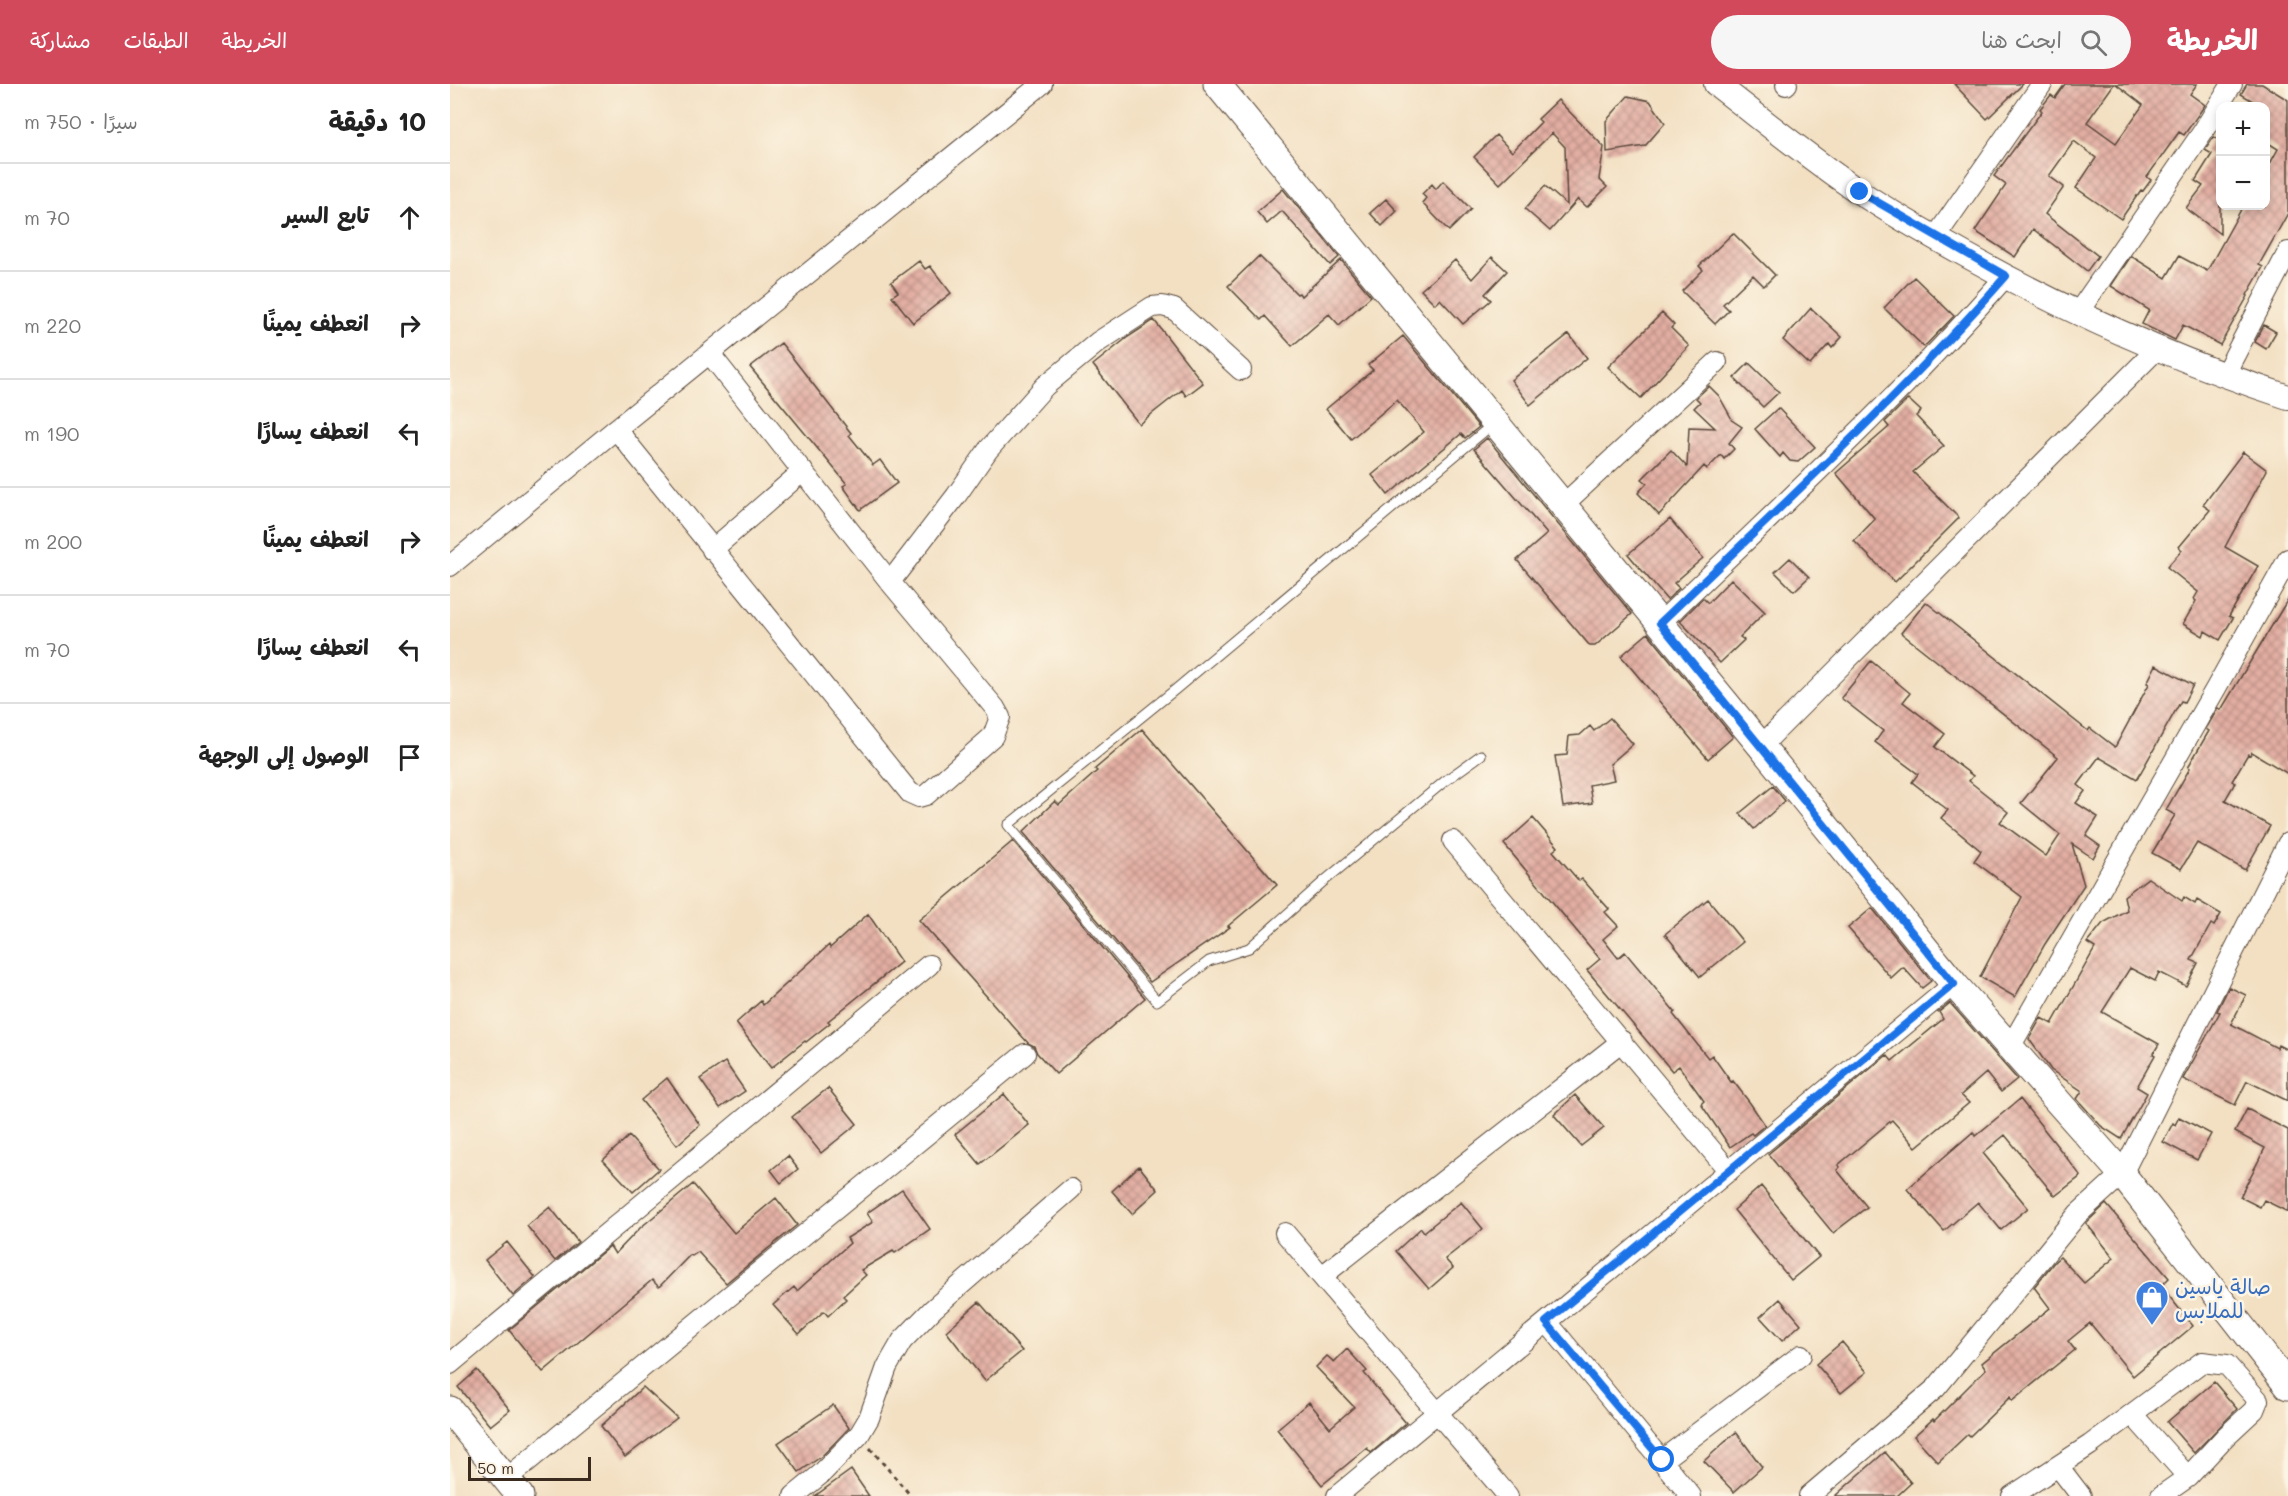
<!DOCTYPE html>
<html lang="ar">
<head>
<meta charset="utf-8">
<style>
  :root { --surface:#fff; --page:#f6f6f6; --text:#222; --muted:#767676; --line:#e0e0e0; --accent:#d1495b }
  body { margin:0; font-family:Mali,"Playpen Sans Arabic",sans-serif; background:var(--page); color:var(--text); direction:rtl }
  .controls { position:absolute; right:18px; top:18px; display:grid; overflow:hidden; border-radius:12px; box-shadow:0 3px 9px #0003 }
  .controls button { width:54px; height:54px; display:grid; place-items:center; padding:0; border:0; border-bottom:2px solid var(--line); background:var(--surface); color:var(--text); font:30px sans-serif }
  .scale { position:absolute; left:18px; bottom:15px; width:123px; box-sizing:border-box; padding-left:6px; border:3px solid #3b2a1e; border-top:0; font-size:16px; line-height:21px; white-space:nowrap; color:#3b2a1e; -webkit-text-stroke:4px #fcf5e5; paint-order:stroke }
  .stop { position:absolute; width:18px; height:18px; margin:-14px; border:4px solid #1a73e8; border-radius:50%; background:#fff }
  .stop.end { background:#1a73e8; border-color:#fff; box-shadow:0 2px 6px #0008 }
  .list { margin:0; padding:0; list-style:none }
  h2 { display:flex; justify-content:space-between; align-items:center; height:78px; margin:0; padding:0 24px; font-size:26px }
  h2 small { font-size:20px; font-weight:400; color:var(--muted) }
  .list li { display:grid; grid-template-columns:39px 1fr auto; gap:18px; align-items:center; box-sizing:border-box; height:108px; padding:0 24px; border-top:2px solid var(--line) }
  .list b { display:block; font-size:22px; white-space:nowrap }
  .list em { font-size:20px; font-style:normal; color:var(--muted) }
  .icon { flex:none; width:33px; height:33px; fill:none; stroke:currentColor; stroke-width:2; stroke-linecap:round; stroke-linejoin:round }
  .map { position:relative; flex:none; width:1838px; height:1412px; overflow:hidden; direction:ltr }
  header { display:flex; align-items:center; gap:36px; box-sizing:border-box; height:84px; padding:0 30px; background:var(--accent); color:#fff }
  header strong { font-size:28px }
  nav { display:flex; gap:33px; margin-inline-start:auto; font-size:21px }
  .search { width:420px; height:54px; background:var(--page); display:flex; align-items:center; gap:15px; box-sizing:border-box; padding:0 21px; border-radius:33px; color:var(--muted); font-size:22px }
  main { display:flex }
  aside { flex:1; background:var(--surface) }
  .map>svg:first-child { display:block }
</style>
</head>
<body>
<header>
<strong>الخريطة</strong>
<div class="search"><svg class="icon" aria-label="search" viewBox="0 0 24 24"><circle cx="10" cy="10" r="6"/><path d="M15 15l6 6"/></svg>ابحث هنا</div>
<nav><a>الخريطة</a><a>الطبقات</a><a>مشاركة</a></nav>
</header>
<main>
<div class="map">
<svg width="1838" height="1412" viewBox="0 0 1838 1412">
  <defs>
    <pattern id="building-cross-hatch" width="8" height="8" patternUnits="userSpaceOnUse" patternTransform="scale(1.5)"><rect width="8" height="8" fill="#e3aea3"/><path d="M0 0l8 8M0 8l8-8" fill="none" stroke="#b98e84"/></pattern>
  </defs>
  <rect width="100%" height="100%" fill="#fcf5e5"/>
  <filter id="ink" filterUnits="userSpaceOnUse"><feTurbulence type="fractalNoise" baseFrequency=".0167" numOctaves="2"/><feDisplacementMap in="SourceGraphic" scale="12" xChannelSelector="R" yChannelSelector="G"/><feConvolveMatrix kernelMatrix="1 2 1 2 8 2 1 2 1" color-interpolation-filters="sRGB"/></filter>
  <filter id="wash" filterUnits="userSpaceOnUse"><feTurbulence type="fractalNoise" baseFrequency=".008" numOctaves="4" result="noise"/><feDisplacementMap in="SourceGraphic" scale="24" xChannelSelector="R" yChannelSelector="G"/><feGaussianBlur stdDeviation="1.35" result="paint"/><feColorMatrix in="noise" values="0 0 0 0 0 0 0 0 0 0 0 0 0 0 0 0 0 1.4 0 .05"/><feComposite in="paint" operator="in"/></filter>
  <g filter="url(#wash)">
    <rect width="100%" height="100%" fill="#f3e0c3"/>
    <g id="blocks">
      <path fill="url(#building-cross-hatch)" d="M1504 0H1573L1537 35Z
        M1615 0H1664L1637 38 1666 59 1693 21 1666 0H1747L1740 10 1755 21 1734 51 1729 48 1697 93 1701 96 1693 107 1691 106 1671 135 1626 104 1646 74 1624 57 1599 92 1614 103 1595 130 1648 172 1637 187 1583 145 1565 173 1525 147 1556 101 1544 92 1592 27 1590 25 1601 11 1605 14Z
        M1797 0H1812L1838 16V129L1809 181 1813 183 1797 211 1798 212 1770 261 1733 241 1725 256 1692 240 1699 226 1661 202 1681 172 1716 194 1729 172 1757 187 1793 122H1815V89L1828 65 1815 57V22H1811L1791 10Z
        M1178 12 1200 17 1215 39 1195 62 1157 68 1156 37Z
        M1108 16 1154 63 1149 95 1157 103 1137 123 1128 115 1100 147 1075 125 1095 102 1117 121 1115 63 1102 49 1050 100 1024 73 1046 51 1062 68 1091 38 1088 35Z
        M1764 53 1770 56V150L1736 124 1753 102 1745 97 1762 70 1755 66Z
        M993 97 1021 125 999 147 972 119 976 114 972 110 982 100 986 105Z
        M833 105 889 173 880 181 832 127 817 140 807 128Z
        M936 115 947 127 932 142 920 129Z
        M1283 149 1325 191 1314 202 1303 191 1273 220 1279 226 1265 240 1232 207 1253 186 1249 182Z
        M809 172 847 210 849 209 851 212 891 176 921 212 889 241 879 230 842 262 815 232 811 236 778 202Z
        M1042 173 1057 187 1035 210 1041 216 1013 240 990 215 985 220 971 206 1005 176 1022 195Z
        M469 177 475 185 480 182 501 209 463 239 442 212 448 208 441 198Z
        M1464 193 1504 232 1474 263 1434 224Z
        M1361 224 1392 253 1382 264 1379 260 1360 281 1333 256Z
        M1212 229 1224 241 1221 244 1239 262 1191 314 1158 283Z
        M704 236 753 299 736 312 732 306 689 340 643 281 678 253Z
        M1814 241 1826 248 1816 265 1805 258Z
        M1119 250 1137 274 1080 321 1061 296Z
        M953 252 1029 343 1015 354 1011 350 938 411 922 391 974 348 947 316 901 355 876 325 923 286 918 281Z
        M331 259 401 349 399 351 423 381 430 376 447 399 410 426 393 402 397 400 300 283Z
        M1299 279 1329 308 1313 323 1284 294Z
        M1259 302 1269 312 1283 337 1292 343 1279 359 1284 365 1274 375 1271 371 1257 385 1254 382 1209 431 1188 409 1197 399 1192 395 1221 366 1237 383 1239 343 1265 344 1244 324 1250 318 1246 314Z
        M1458 315 1471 327 1466 332 1494 362 1463 388 1509 434 1445 498 1404 457 1425 435 1386 389 1439 343 1435 338Z
        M1328 324 1365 363 1348 378 1340 377 1333 369 1330 373 1305 345Z
        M1037 354 1182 530 1145 562H1140L1067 476 1097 450 1024 365Z
        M1793 368 1817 386 1775 463 1808 482 1779 532 1783 534 1770 556 1755 547 1753 552 1733 540 1746 517 1744 515 1748 508 1717 483 1732 466 1729 463 1760 426 1753 421Z
        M1220 435 1253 474 1224 499 1229 504 1217 516 1178 470Z
        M1340 474 1359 493 1344 507 1325 488Z
        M1281 495 1315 528 1290 553 1294 556 1270 579 1230 537 1253 514 1258 519Z
        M1838 515V690L1802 668 1800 671 1798 670 1782 697 1785 699 1775 716 1820 742 1795 786 1747 759 1731 785 1702 769 1725 731 1716 726 1740 684 1738 683 1759 647 1756 645 1768 624 1771 626Z
        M1476 518 1638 647 1640 644 1665 663 1699 600 1697 599 1706 581 1743 601 1734 618 1731 617 1687 695 1649 673 1628 701 1635 707 1626 719 1648 733 1636 752 1650 762 1643 774 1622 760 1634 801 1595 860 1565 913 1530 893 1572 813 1524 777 1531 767 1491 734 1498 726 1462 698 1468 690 1425 658 1433 647 1391 614 1421 577 1460 609 1453 618 1495 650 1485 663 1523 692 1519 697 1558 728 1550 738 1596 772 1610 751 1571 719 1608 673 1451 549Z
        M1198 549 1283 653 1258 675 1171 572Z
        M1160 634 1183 660 1160 680 1164 696 1139 701 1142 719 1113 723 1105 672 1117 671 1119 652 1130 651 1140 642 1144 647Z
        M692 645 827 801 778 842 780 843 700 898 573 748 605 717 609 721 647 687 645 685Z
        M1323 702 1335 717 1304 745 1290 729Z
        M1083 734 1108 763 1103 767 1129 797 1132 795 1159 825 1155 828 1168 842 1153 855 1168 874 1175 868 1225 928 1223 930 1258 974 1262 971 1281 998 1283 997 1300 1019 1315 1041 1303 1051 1301 1049 1280 1063 1251 1020 1254 1017 1229 982 1222 987 1137 886 1150 875 1054 760Z
        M563 757 695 914 606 990 587 969 584 962 578 959 469 836Z
        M1698 794 1732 817 1734 813 1745 820 1747 816 1771 830 1764 842 1761 840 1741 876 1748 879 1736 902 1709 888 1705 897 1680 884 1652 928 1709 960 1703 970 1705 971 1687 1003 1697 1009 1671 1055 1651 1042 1627 1015 1632 1007 1601 986 1579 955 1591 934 1602 940 1645 864 1637 859 1653 839 1677 826 1674 812Z
        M1258 815 1293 858 1250 893 1215 850Z
        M1422 824 1481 897 1472 904 1453 883 1441 894 1398 844Z
        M418 830 451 878 378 937 380 939 356 958 355 957 321 984 286 939 311 917 313 921 379 861 380 864Z
        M1779 903 1796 911 1781 940 1827 964 1828 961 1838 966V1017L1797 997 1785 1021 1733 995 1770 928 1767 927Z
        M1500 919 1567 995 1551 1008 1536 989 1511 1011 1519 1019 1466 1063 1442 1036 1388 1081 1390 1083 1387 1086 1417 1123 1383 1149 1318 1070 1437 971 1442 977 1493 935 1489 928Z
        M275 978 295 1007 270 1024 250 995Z
        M217 994 250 1041 227 1061 191 1016Z
        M378 1004 407 1040 371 1069 342 1033Z
        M554 1010 579 1041 530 1080 505 1050Z
        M1125 1011 1154 1044 1131 1062 1104 1031Z
        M1570 1015 1631 1092 1605 1112 1555 1051 1533 1069 1578 1124 1551 1146 1528 1118 1494 1147 1457 1105 1523 1048 1525 1052Z
        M1797 1025 1838 1046V1128L1814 1116 1810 1123 1790 1113 1815 1064 1785 1048Z
        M1729 1033 1761 1050 1747 1076 1713 1058 1723 1039 1725 1041Z
        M179 1052 209 1085 183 1108 153 1076Z
        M338 1072 348 1085 331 1099 321 1086Z
        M689 1082 708 1106 682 1130 662 1107Z
        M243 1100 284 1149 326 1114 347 1141 276 1199 248 1168 242 1172 240 1171 209 1203 202 1196 93 1288 59 1246 160 1162 165 1170 190 1144Z
        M1311 1102 1369 1173 1341 1196 1284 1126Z
        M452 1105 480 1145 445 1169 443 1167 411 1186 416 1191 393 1212 396 1215 378 1232 374 1227 349 1250 323 1221 344 1203 347 1207 400 1159 397 1154 423 1138 417 1129Z
        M1011 1118 1033 1145 995 1175 1003 1184 979 1205 946 1167 971 1144 974 1148Z
        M1656 1120 1719 1194 1711 1202 1743 1242 1683 1292 1640 1239 1618 1257 1625 1266 1562 1317 1560 1313 1520 1352 1518 1350 1488 1378 1464 1352 1483 1335 1484 1337 1536 1285 1532 1279 1600 1224 1584 1203 1605 1177 1610 1173 1634 1199 1664 1174 1636 1139Z
        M100 1123 128 1158 105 1177 77 1142Z
        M57 1158 85 1193 63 1212 35 1176Z
        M1330 1215 1351 1240 1332 1257 1310 1233Z
        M529 1218 572 1267 535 1297 496 1247Z
        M1392 1258 1417 1288 1391 1309 1366 1280Z
        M897 1265 917 1287 914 1289 956 1339 921 1369 917 1364 872 1401 827 1345 859 1318 880 1344 904 1323 866 1283 877 1272 884 1278Z
        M27 1286 60 1326 40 1342 8 1303Z
        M1764 1298 1787 1325 1744 1369 1717 1338Z
        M193 1303 227 1334 175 1373 151 1342Z
        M383 1321 399 1344 372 1372 349 1388 328 1359Z
        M1286 1348 1312 1383 1284 1408 1254 1377Z
        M1435 1368 1461 1399 1447 1412H1385Z
        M401 1386 419 1412H365Z"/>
    </g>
  </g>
  <g filter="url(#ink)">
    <use href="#blocks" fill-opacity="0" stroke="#574537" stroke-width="1.5"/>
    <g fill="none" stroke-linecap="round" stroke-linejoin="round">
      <defs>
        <path id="service" d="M1031 671 995 697 873 798 799 864 759 877 707 917 558 741 726 605 1043 340"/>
        <path id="minor" d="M1336 1 1337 0
          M1485 154 1592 0
          M1627 230 1752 49 1782 0
          M260 270 440 498 545 624 550 633 543 652 476 711 469 713 460 709 166 345 592 0
          M1774 292 1838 168
          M1113 421 1267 278
          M262 466 353 387
          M0 482 166 345
          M440 498 506 412 538 366 595 302 648 258 702 223 712 222 724 225 791 286
          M1210 539C1327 426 1448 315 1556 192
          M1311 662 1706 266
          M1003 757 1279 1087
          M1559 965 1766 604 1838 475
          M835 1149 1058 1412
          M872 1192 1172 957
          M1097 1238 1241 1412
          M0 1280 479 881
          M1682 1330 1738 1393
          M1212 1376 1351 1271
          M1608 1382 1631 1412
          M56 1395 575 970
          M344 1412 371 1390 409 1351 419 1334 437 1283 452 1257 483 1225 621 1105
          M887 1412 1504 900
          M1359 1412 1486 1304 1628 1130 1672 1090 1838 759
          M1562 1412 1640 1361 1752 1278 1777 1281 1808 1316 1804 1326 1775 1353 1738 1393 1711 1412"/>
        <path id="tertiary" d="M1266 0C1313 36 1359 74 1408 107 1442 130 1478 150 1514 170 1618 228 1725 276 1838 313"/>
        <path id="secondary" d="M767 0 1311 662 1504 900 1672 1090 1838 1302
          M0 1326 70 1412"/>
      </defs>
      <use href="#service" stroke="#574537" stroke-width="11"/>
      <use href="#minor" stroke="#574537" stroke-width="22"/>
      <use href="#tertiary" stroke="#574537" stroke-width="26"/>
      <use href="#secondary" stroke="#574537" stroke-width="29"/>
      <path stroke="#574537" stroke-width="3" stroke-dasharray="4.5 4.5" stroke-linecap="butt" d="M420 1364 461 1412"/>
      <use href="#service" stroke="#fff" stroke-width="9"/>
      <use href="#minor" stroke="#fff" stroke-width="20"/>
      <use href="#tertiary" stroke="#fff" stroke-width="24"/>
      <use href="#secondary" stroke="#fff" stroke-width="27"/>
    </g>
  </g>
  <g fill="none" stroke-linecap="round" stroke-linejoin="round" filter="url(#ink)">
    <path stroke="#1a73e8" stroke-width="8" d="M1212 1376 1096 1238 1504 900 1210 539C1327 426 1448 315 1556 192L1410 108"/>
  </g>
  <defs>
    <symbol id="shop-pin" viewBox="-11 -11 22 30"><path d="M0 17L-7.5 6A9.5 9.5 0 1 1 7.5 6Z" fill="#3f7fe0" stroke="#fcf5e5"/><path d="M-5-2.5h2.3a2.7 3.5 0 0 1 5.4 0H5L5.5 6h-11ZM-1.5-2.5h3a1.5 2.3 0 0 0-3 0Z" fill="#fff"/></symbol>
  </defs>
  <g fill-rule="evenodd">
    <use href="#shop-pin" x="1683" y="1194" width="38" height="52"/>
  </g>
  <g text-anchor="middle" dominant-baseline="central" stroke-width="5" stroke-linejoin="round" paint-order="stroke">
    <g font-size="21" fill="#366cbe" stroke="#fcf5e5" text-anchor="start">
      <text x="1725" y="1201">صالة ياسين<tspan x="1725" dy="24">للملابس</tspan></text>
    </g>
  </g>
</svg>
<div class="controls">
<button>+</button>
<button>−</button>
</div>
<div class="scale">50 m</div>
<div class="stop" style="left:1212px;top:1376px"></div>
<div class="stop end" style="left:1410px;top:108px"></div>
</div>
<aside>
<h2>10 دقيقة<small>سيرًا · 750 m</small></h2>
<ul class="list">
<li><svg class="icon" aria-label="ahead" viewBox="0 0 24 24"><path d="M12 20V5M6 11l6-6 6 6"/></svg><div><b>تابع السير</b></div><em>70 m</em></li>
<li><svg class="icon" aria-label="right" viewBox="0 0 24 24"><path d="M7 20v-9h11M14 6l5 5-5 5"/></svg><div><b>انعطف يمينًا</b></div><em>220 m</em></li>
<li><svg class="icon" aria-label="left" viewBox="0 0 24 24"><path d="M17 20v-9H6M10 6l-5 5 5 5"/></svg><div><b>انعطف يسارًا</b></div><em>190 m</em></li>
<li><svg class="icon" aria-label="right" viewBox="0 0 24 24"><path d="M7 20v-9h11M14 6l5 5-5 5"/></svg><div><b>انعطف يمينًا</b></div><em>200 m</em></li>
<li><svg class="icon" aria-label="left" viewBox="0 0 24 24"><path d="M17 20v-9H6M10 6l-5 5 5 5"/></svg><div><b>انعطف يسارًا</b></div><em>70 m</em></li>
<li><svg class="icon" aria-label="arrive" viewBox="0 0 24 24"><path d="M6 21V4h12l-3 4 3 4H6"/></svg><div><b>الوصول إلى الوجهة</b></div></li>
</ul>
</aside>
</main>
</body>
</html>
